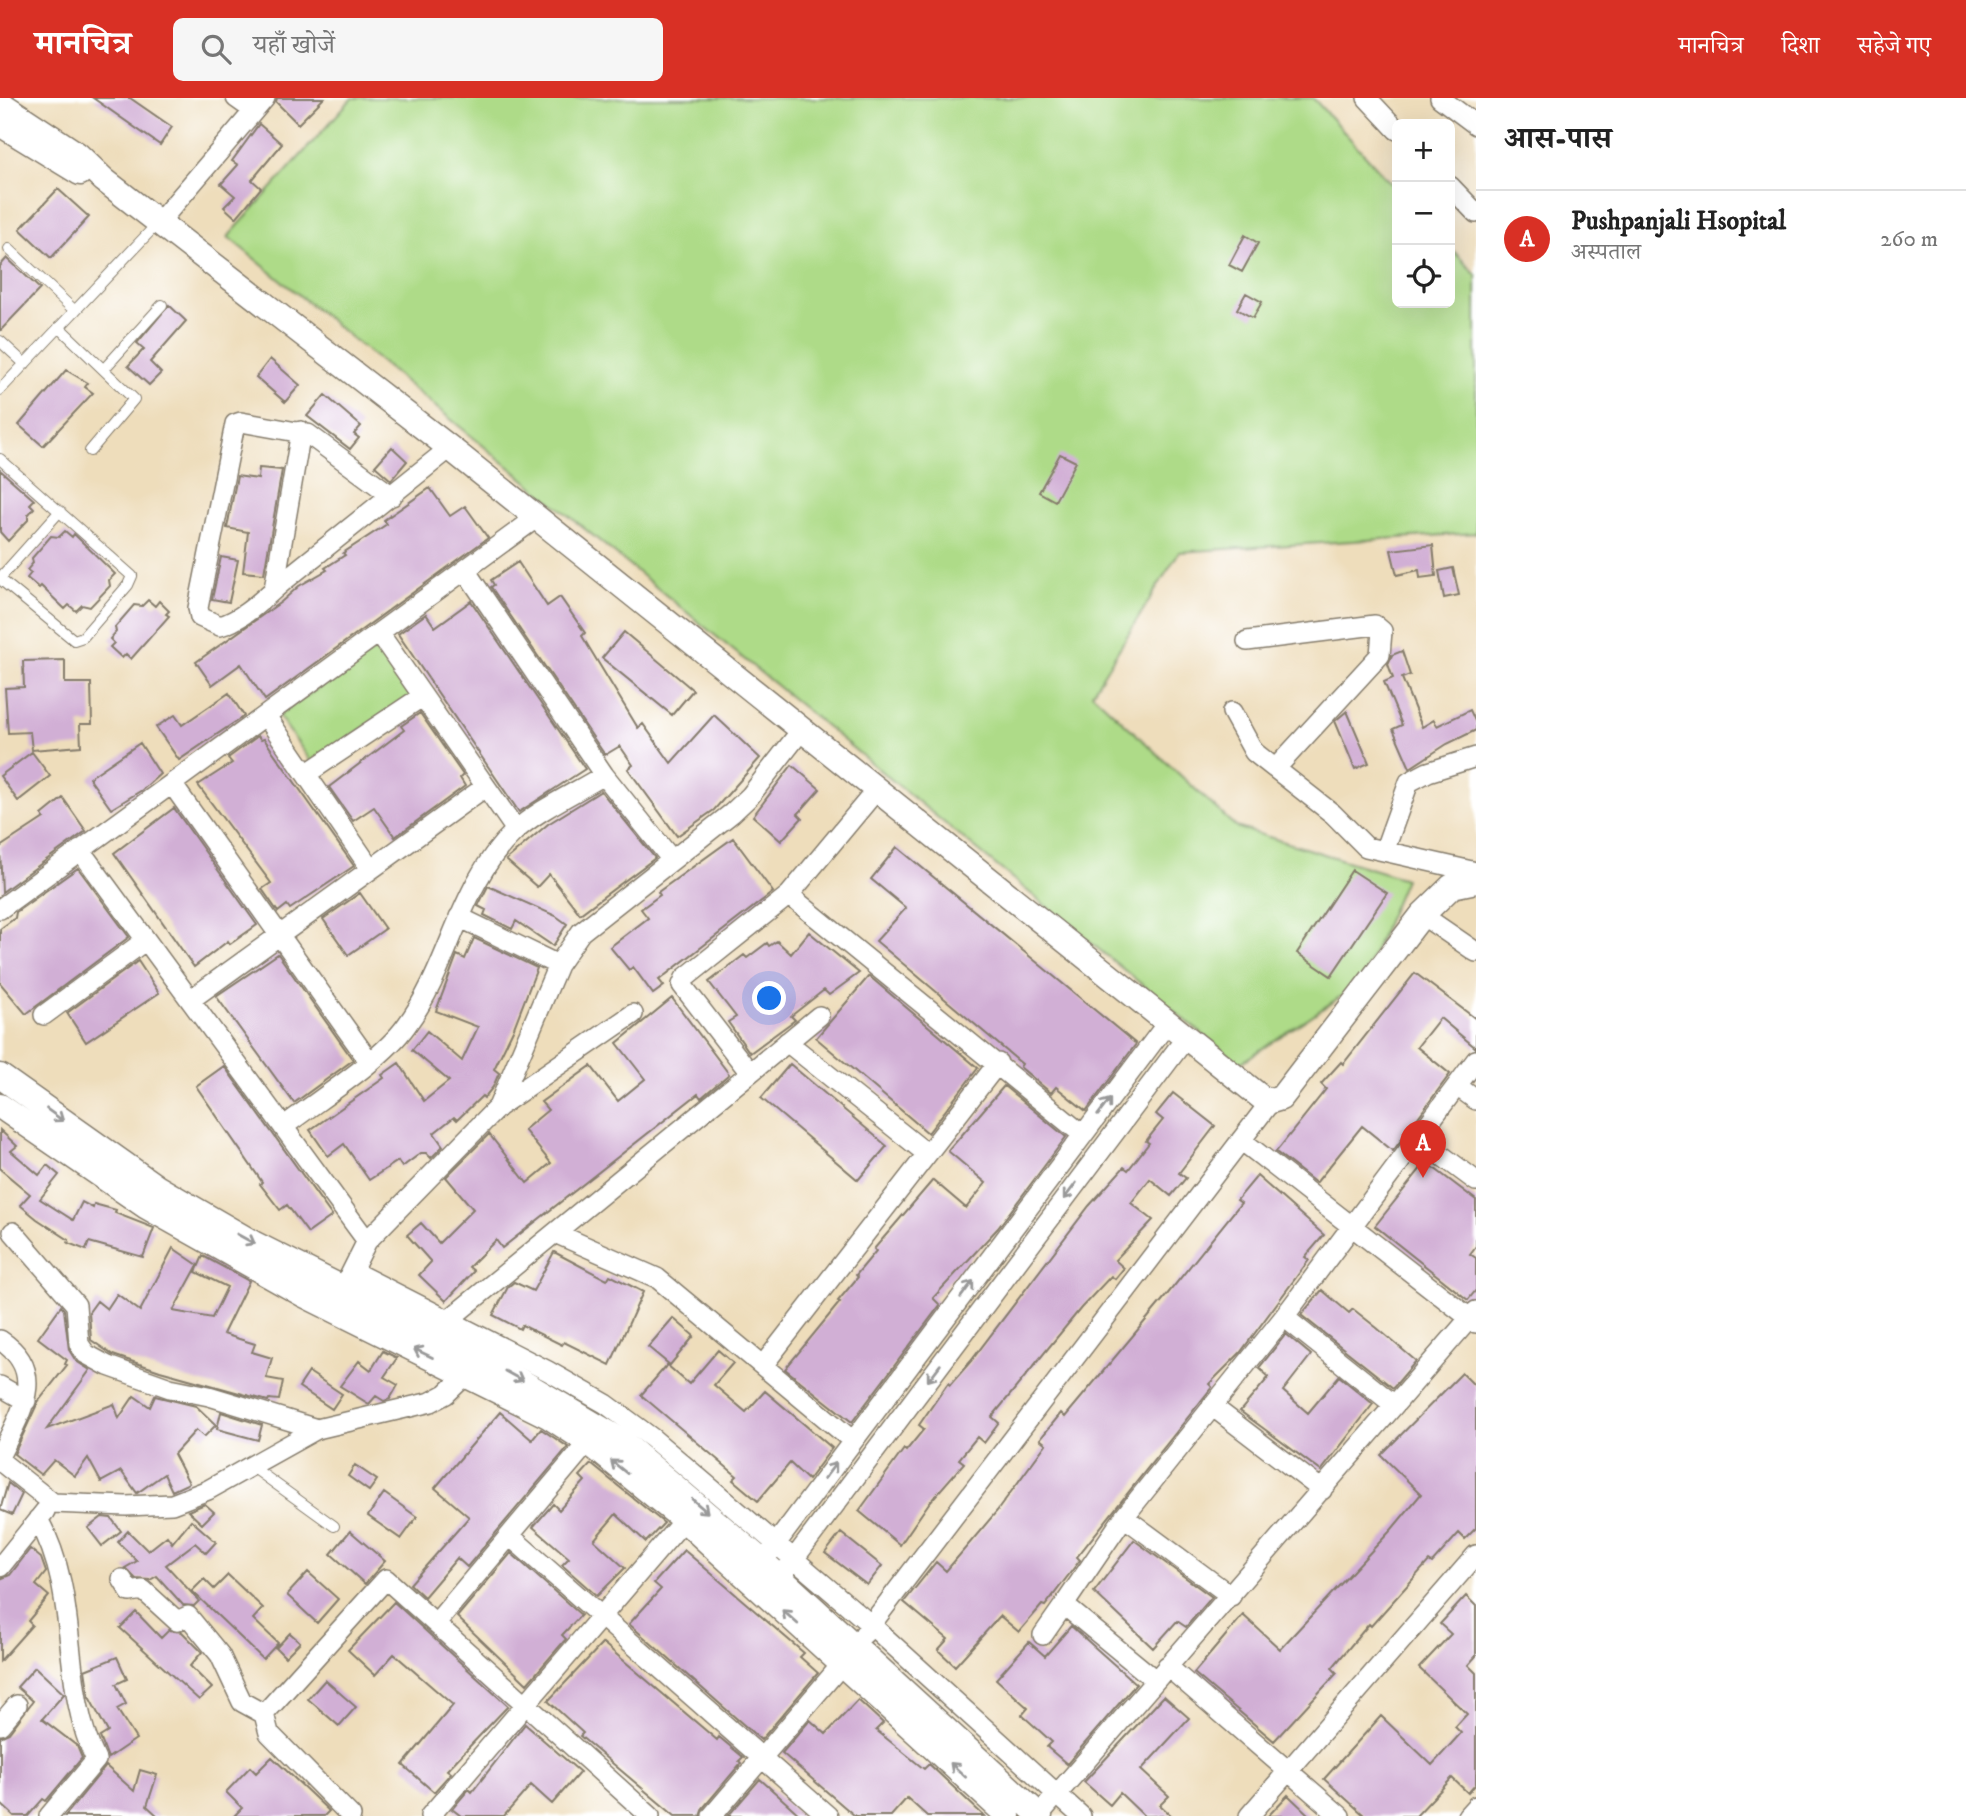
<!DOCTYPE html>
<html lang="hi">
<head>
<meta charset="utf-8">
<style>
  :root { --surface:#fff; --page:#f6f6f6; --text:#222; --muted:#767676; --line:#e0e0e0; --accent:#d93025 }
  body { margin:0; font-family:"IM FELL DW Pica","Noto Serif Devanagari",serif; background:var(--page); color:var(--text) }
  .controls { position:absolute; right:21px; top:21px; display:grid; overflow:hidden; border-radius:10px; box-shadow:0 7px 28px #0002 }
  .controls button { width:63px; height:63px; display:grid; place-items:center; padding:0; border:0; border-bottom:2px solid var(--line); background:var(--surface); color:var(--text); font:35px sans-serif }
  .you { position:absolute; left:770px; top:901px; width:24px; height:24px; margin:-18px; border:5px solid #fff; border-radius:50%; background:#1a73e8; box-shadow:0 0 0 10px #1a73e833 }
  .badge { display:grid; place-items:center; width:46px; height:46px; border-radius:50%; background:var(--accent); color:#fff; font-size:23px; font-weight:700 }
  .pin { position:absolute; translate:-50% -58px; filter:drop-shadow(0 2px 4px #0008) }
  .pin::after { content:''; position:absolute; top:37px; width:24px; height:21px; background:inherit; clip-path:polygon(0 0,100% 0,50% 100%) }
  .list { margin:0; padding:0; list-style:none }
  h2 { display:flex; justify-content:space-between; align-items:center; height:91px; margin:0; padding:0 28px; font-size:30px }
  h2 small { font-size:23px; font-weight:400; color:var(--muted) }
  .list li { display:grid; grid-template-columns:46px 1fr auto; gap:21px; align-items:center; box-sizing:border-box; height:98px; padding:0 28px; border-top:2px solid var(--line) }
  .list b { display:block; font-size:26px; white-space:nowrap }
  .list p { margin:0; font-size:23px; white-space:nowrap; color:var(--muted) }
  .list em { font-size:23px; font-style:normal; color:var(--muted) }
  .icon { flex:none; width:38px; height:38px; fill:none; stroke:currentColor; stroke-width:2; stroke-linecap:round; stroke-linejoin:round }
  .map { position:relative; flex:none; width:1476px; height:1718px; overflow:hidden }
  header { display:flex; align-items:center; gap:42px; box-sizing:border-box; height:98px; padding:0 35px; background:var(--accent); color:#fff }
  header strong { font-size:33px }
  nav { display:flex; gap:38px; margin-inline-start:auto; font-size:24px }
  .search { width:490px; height:63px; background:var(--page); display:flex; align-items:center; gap:18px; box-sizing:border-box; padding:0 24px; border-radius:10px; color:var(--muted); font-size:26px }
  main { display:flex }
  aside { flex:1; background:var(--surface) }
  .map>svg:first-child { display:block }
</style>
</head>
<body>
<header>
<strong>मानचित्र</strong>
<div class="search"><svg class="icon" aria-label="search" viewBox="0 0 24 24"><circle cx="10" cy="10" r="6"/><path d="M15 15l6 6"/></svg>यहाँ खोजें</div>
<nav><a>मानचित्र</a><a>दिशा</a><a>सहेजे गए</a></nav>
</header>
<main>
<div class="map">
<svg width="1476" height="1718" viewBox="0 0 1476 1718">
  <rect width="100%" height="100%" fill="#fff"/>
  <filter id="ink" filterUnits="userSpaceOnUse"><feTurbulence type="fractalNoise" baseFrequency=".0143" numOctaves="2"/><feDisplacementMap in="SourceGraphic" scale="14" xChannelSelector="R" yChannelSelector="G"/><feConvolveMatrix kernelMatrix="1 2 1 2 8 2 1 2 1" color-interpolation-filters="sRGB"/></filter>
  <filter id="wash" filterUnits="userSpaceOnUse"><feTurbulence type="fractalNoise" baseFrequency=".00686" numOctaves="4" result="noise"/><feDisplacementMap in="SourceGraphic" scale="28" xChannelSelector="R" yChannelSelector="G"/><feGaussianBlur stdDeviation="1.57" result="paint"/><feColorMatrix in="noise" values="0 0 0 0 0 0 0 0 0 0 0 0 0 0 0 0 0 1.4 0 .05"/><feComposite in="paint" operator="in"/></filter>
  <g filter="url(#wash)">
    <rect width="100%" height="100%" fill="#edb"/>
    <path fill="#aedb88" stroke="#657c52" stroke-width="2" d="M352 0H1313L1397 92V205H1450V149L1476 177V435L1179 454 1092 595 1236 729 1405 781 1361 885 1239 966 228 139Z
      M381 548 413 597 312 665 278 617Z"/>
    <g id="blocks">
      <path fill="#d1afd5" d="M93 0H130L172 29 160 47Z
        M277 0H324L298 26 276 4Z
        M259 26 282 46 252 82 261 90 236 120 224 109 235 98 221 86 238 67 232 63Z
        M58 91 89 119 51 160 20 131Z
        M1245 137 1258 145 1242 174 1229 167Z
        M7 160 40 191 0 233V168Z
        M1246 195 1262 204 1253 220 1237 211Z
        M169 207 186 223 150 264 161 275 149 287 128 268 144 251 137 245Z
        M270 261 300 287 285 304 256 279Z
        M66 272 88 285 85 289 93 295 43 348 19 327Z
        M325 297 361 328 354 336 359 340 350 351 307 318Z
        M392 349 407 363 391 382 375 368Z
        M1060 356 1076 364 1055 403 1039 394Z
        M259 370 282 372 264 476 243 474 248 434 227 430 237 378 258 381Z
        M0 372 34 402 30 406 34 410 28 417V422L8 443 0 434Z
        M430 390 450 418 465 408 488 440 265 602 241 566 212 587 196 564 281 504 299 488 327 472 325 470 345 457 343 455 387 426 384 422Z
        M65 433 72 439 74 436 115 476 109 482 110 488 90 509 82 507 76 513 69 507 65 511 41 488 39 490 27 480 31 475 27 472 33 465 32 460 51 438 59 439Z
        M1433 447 1436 478 1420 480 1419 472 1397 477 1391 452Z
        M221 459 238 462 229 504 212 501Z
        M518 464 547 508 560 499 585 535 582 538 638 630 643 626 671 665 714 617 760 660 714 712 677 738 628 671 633 667 620 648 605 657 491 489 494 487 491 482Z
        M1453 470 1459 497 1444 500 1439 473Z
        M148 502 155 508 159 503 169 513 166 516 169 518 131 561 126 556 122 560 110 549 114 545 110 541 116 534 115 529 134 507 142 508Z
        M471 503 585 671 519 714 398 536 426 516 435 529Z
        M624 534 693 592 672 617 602 560Z
        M1402 553 1410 577 1402 580 1422 629 1434 622 1437 628 1470 612 1476 625V632L1447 646 1410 670 1393 631 1402 627 1384 584 1393 580 1388 566 1392 557Z
        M65 562V585H91L92 626H80L81 648 32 652 30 634 8 635 5 590 24 589 23 563Z
        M229 595 244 618 179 662 156 629 175 617 182 627Z
        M1347 613 1369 665 1355 671 1335 623Z
        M420 615 463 677 460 680 465 688 395 739 374 709 353 723 329 689 404 632 401 628Z
        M258 638 261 642 264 641 354 768 290 811 287 807 278 814 262 791 271 785 198 687 232 665 228 660Z
        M140 645 160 676 142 692 111 711 89 680Z
        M32 654 50 678 18 703 0 678Z
        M792 667 820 691 798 716 802 720 781 743 753 718Z
        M601 693 655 760 580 816 549 776 537 789 506 762 548 726Z
        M63 700 86 733 2 794 0 749 44 720 42 717Z
        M174 710 257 827 230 846 228 843 194 869 114 755Z
        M733 740 773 794 659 882 664 888 653 896 633 869 629 872 610 849 648 820 641 811 660 797 658 794Z
        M897 749 1136 946 1086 1013 1056 989 1051 995 1020 969 1022 966 876 843 906 810 871 781Z
        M78 770 129 839 26 916 0 885V831L15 820 16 814Z
        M1352 772 1387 795 1331 878 1297 855Z
        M488 788 556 818 567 826 553 848 516 823 512 831 484 817 486 812 478 808Z
        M360 795 385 831 348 857 323 821Z
        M809 834 859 875 829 897 824 892 791 918 795 922 750 955 728 924 736 919 709 884 744 857 747 860 767 845 769 848 777 843 791 856Z
        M474 840 537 870 513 932 494 971 499 975 493 989 484 1000 482 998 457 1022 454 1019 434 1035 443 1048 431 1060 426 1055H421L402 1069 398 1063 369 1082 344 1046 328 1058 310 1032 384 980 382 977 399 965 424 1003 449 983 412 952 427 933 462 963 478 929 436 913 457 857 465 861Z
        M278 856 353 962 294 1005 216 898Z
        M138 863 159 895 86 944 67 915Z
        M1415 875 1476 921V950L1440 920 1417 949 1450 976 1393 1053 1362 1028 1316 1085 1276 1054 1326 991 1321 986 1341 964 1343 966Z
        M869 878 978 970 928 1035 816 940Z
        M672 900 729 976 701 1000 698 996 502 1150 496 1142 469 1169 474 1173 446 1203 419 1177 431 1164 407 1137 421 1125 439 1145 473 1111 446 1079 489 1036 527 1085 551 1065 524 1032 548 1012 541 1004 591 968 618 1003 645 981 617 945Z
        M790 966 887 1048 858 1082 761 1000Z
        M224 968 332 1118 308 1135 287 1107 280 1112 260 1086 262 1084 196 988Z
        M1004 988 1066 1039 998 1130 933 1200 940 1207 852 1324 785 1271 840 1204 838 1203 858 1179 856 1177 876 1153 874 1151 933 1082 966 1110 986 1085 948 1053Z
        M1173 995 1215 1028 1179 1075 1186 1080 1171 1098 1150 1081 1131 1105 1153 1122 1115 1162 1124 1170 1115 1181 1111 1178 1081 1210 992 1319 999 1325 984 1345 977 1339 959 1361 964 1365 929 1405 900 1447 859 1413 904 1351 906 1353 924 1331 919 1327 948 1285 950 1287 971 1263 1089 1108 1124 1069 1128 1072 1149 1045 1146 1043 1163 1022 1156 1016Z
        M0 1032 17 1048 11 1053 39 1077 47 1067 59 1077 40 1101 73 1122 82 1104 93 1110 94 1106 116 1112 115 1115 154 1130 143 1159 89 1144 86 1152 68 1145 69 1142 37 1121 20 1107 30 1096 0 1071Z
        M1426 1064 1476 1102V1148L1470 1156 1476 1160V1192L1468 1202 1375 1128Z
        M1257 1078 1324 1137 1305 1159 1309 1162 1240 1255 1209 1286 1212 1289 1077 1459 1080 1462 1045 1508 1042 1507 1019 1534 1000 1518 955 1568 938 1552 948 1541 904 1504 936 1464 946 1473 997 1413 1046 1346 1040 1341 1061 1315 1065 1319 1166 1198 1241 1105 1237 1102Z
        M173 1150 198 1167 173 1213 212 1220 227 1189 196 1174 203 1158 249 1183 223 1236 255 1246 252 1254 272 1260 266 1280 283 1283 279 1302 269 1301 268 1303 160 1273 113 1257 91 1242 89 1214 97 1203 107 1211 117 1196 140 1213Z
        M554 1154 607 1182 610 1177 643 1194 610 1267 564 1244 562 1247 522 1227 520 1231 493 1217 508 1189 514 1184 533 1193Z
        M1322 1192 1349 1215 1353 1211 1377 1230 1416 1263 1393 1290 1301 1217Z
        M61 1208 64 1212 69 1252 76 1263 90 1272 47 1331 114 1306 119 1320 134 1298 150 1309 155 1298 196 1308 216 1327 204 1339 196 1332 174 1356 189 1385 172 1393 164 1376 137 1395 121 1373 101 1384 88 1360 75 1378 54 1362 41 1377 14 1356 38 1304 67 1267 65 1266 67 1262 38 1240Z
        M673 1220 694 1238 670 1267 648 1249Z
        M1286 1236 1311 1257 1283 1293 1308 1315 1339 1278 1373 1306 1321 1373 1240 1313 1269 1279 1259 1270Z
        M718 1252 733 1265 714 1287 746 1314 765 1293 832 1350 808 1382 790 1365 758 1403 733 1382 737 1378 641 1297 667 1267 689 1286Z
        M383 1253 397 1260 384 1279 398 1287 390 1301 384 1303 376 1298 369 1306 340 1288 359 1263 371 1272Z
        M309 1274 342 1296 332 1311 299 1289Z
        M1462 1275 1476 1289V1430L1465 1441 1459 1435 1432 1465 1429 1463 1371 1528 1369 1526 1332 1570 1337 1575 1274 1643 1194 1575 1243 1517 1280 1551 1392 1431 1421 1396 1381 1357Z
        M221 1314 262 1327 258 1342 217 1331Z
        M500 1314 532 1342 541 1331 568 1349 467 1469 457 1460 424 1499 410 1486 469 1419 435 1390Z
        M591 1366 664 1425 646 1444 616 1416 594 1442 625 1470 597 1498 562 1467 569 1460 533 1429 553 1406 559 1412 585 1383 580 1378Z
        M355 1367 377 1382 369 1393 348 1378Z
        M8 1385 22 1396 12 1417 0 1412Z
        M384 1395 417 1419 401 1441 368 1418Z
        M205 1406 214 1414 202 1426 188 1413Z
        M102 1419 111 1420 121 1433 102 1448 88 1430Z
        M191 1422 216 1444 206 1455 195 1445 166 1467 199 1503 194 1508 183 1507 157 1478 150 1482 136 1481 125 1470 137 1463 118 1444 128 1433 148 1453 167 1438 172 1445Z
        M350 1433 385 1463 365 1486 331 1456Z
        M841 1435 882 1468 867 1487 825 1455Z
        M1134 1442 1212 1499 1186 1529 1177 1523 1153 1550 1094 1494Z
        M30 1451 41 1460 46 1474 36 1487 49 1498 28 1523 32 1527 0 1563V1481L10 1477Z
        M684 1452 804 1555 800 1559 818 1575 761 1642 629 1526 661 1491 654 1485Z
        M511 1455 581 1517 562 1537 566 1541 527 1586 457 1519Z
        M308 1474 338 1501 317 1525 287 1497Z
        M228 1477 263 1510 253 1521 278 1545 263 1561 192 1493 204 1481 214 1491Z
        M1466 1498 1476 1508V1558L1468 1567 1476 1575V1686L1468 1695 1452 1680 1416 1718H1365L1324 1681 1381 1618 1432 1667 1461 1635 1455 1629 1467 1616 1419 1570 1451 1536 1440 1526Z
        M394 1504 508 1608 447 1672 451 1675 434 1694 403 1667 453 1607 394 1556 375 1577 348 1552Z
        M136 1514 161 1540 169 1532 182 1534 202 1554 190 1568 212 1590 199 1602 120 1530Z
        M1071 1528 1136 1586 1067 1666 1047 1649 1052 1644 1022 1617 1028 1610 996 1581 1029 1544 1045 1558Z
        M290 1535 300 1544 285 1559 276 1550Z
        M603 1545 717 1642 719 1639 743 1659 739 1663 741 1665 703 1710 700 1718H675L580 1638 583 1635 548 1603Z
        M117 1559 127 1581 116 1586 126 1606 117 1611 136 1641 108 1660 100 1639 108 1634 89 1599 85 1572Z
        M35 1569 64 1596 42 1621 77 1648 82 1660 46 1703 43 1701 28 1718H14L0 1705V1639L9 1635 33 1603 17 1589Z
        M325 1582 356 1609 339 1628 308 1601Z
        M1164 1598 1189 1620 1141 1672 1169 1698 1160 1707 1172 1718H1144L1120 1695 1110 1707 1084 1684Z
        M858 1602 883 1625 876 1632 924 1671 929 1666 984 1718H927L907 1700 891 1718H855L782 1655 810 1622 826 1636Z
        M525 1626 580 1674 552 1706 531 1687 504 1718H461L452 1711 469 1691 472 1694Z
        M272 1659 329 1713 324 1718H234L242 1710 226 1694 250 1669 256 1675Z
        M106 1668 134 1693 140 1672 157 1677 147 1708 158 1718H65Z
        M760 1681 801 1718H728Z
        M1288 1697 1310 1718H1268Z"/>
    </g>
  </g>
  <g filter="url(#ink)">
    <use href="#blocks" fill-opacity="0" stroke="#857c6c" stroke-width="2"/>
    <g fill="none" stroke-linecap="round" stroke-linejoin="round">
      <defs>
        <path id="service" d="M9 151 75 213
          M59 229 134 301 90 353
          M0 243 25 266
          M104 271 162 207
          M0 292 157 126
          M0 361 132 478 128 487 83 539 74 542 0 481
          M0 480 60 413
          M251 1368 334 1428"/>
        <path id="minor" d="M236 0 253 12
          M1367 0 1397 32
          M1440 0 1476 27
          M1450 88 1476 115
          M160 123 265 0
          M392 398 308 336 241 324 235 326 198 510 200 519 220 528C246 521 268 495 290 478 343 436 396 393 450 350
          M465 472 604 677 672 762
          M274 491 301 333
          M379 535 516 732
          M1247 543 1375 527 1382 533 1380 557 1276 670
          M1232 614 1254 654 1333 716 1366 749 1476 774
          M266 618 371 771
          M306 676 423 598
          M172 686 369 963
          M1385 751 1409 684 1428 674 1476 659
          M80 752 367 1143
          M789 797 1083 1037
          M0 811 536 420
          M1422 817 1476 854
          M459 819 558 867
          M190 902 485 689
          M44 917 146 842
          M787 944 926 1055
          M750 975 819 918
          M1457 988 1476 1002
          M498 1009 558 867 581 834 732 715 750 698 800 634
          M283 1029C319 1001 380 964 406 928 451 868 458 787 514 734 539 711 575 695 604 677
          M1418 1040 1476 1083
          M1241 1042 1476 1225
          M13 1134 76 1207 79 1246 86 1256 108 1268 170 1290 209 1298 317 1331
          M555 1135 657 1180 853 1343
          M352 1173 548 1273 606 1306 652 1340 870 1526 1081 1718
          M346 1185 367 1143 498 1009 633 916
          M1284 1219 1393 1306
          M441 1228 750 975 682 887 685 880 789 797 878 690
          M0 1242C49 1274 20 1316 0 1357
          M764 1266 998 965
          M0 1288 26 1303
          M1212 1308 1322 1392
          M0 1363 53 1405 126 1408 172 1406 208 1392 317 1331 431 1304 446 1296 474 1269
          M1124 1419 1231 1498
          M38 1421C82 1500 59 1586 96 1662L49 1718
          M510 1438 828 1718
          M769 1455 1168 924
          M0 1469 45 1413
          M788 1469 1185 941
          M122 1481 130 1494 143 1492 177 1523 188 1518 220 1557 242 1604 264 1616
          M436 1525 588 1344
          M864 1536 1271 1003
          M1043 1537 1064 1507
          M1167 1568 1340 1718
          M1154 1581 1064 1507 1124 1419 1284 1219 1476 962
          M0 1627 17 1607
          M1039 1717 1476 1213
          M351 1718 269 1635 264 1616 386 1481 650 1718
          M430 1718 684 1422
          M712 1718 842 1566
          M1249 1718 1476 1457
          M1467 1718 1476 1708"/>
        <path id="tertiary" d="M0 5 77 56 104 82 450 350 1262 1000 1271 1003 1281 1000 1422 817 1452 788 1476 783
          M0 26 80 75
          M0 978 158 1090 253 1145 482 1260 619 1341 762 1463 1040 1718
          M0 1008 147 1109 304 1197 548 1318 588 1344 684 1422 1008 1718"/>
      </defs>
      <use href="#service" stroke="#857c6c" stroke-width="12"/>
      <use href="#minor" stroke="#857c6c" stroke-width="22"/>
      <use href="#tertiary" stroke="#857c6c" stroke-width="27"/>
      <use href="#service" stroke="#fff" stroke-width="10"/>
      <use href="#minor" stroke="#fff" stroke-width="19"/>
      <use href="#tertiary" stroke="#fff" stroke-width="24"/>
    </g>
    <defs><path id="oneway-shaft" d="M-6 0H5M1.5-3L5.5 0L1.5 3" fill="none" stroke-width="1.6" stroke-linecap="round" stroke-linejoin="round" transform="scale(1.75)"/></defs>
    <g stroke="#999">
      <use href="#oneway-shaft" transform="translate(1104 1009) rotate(-53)"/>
      <use href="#oneway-shaft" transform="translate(55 1017) rotate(36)"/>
      <use href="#oneway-shaft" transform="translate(1070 1093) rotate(127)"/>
      <use href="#oneway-shaft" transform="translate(246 1141) rotate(29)"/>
      <use href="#oneway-shaft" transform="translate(967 1191) rotate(-53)"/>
      <use href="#oneway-shaft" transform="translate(423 1255) rotate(-154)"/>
      <use href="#oneway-shaft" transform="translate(934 1275) rotate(127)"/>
      <use href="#oneway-shaft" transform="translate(514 1278) rotate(29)"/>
      <use href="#oneway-shaft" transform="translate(619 1369) rotate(-141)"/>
      <use href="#oneway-shaft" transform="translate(830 1373) rotate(-53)"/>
      <use href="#oneway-shaft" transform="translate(700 1408) rotate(41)"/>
      <use href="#oneway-shaft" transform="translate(790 1519) rotate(-138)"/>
      <use href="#oneway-shaft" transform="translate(958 1672) rotate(-137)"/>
    </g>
  </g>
</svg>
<div class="controls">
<button>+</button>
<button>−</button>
<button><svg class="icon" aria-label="locate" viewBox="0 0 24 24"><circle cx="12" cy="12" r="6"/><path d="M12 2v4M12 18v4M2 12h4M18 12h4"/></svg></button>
</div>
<div class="you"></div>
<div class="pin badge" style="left:1423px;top:1080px">A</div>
</div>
<aside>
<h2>आस-पास<small></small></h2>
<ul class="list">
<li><span class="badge">A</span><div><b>Pushpanjali Hsopital</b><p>अस्पताल</p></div><em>260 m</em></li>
</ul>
</aside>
</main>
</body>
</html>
